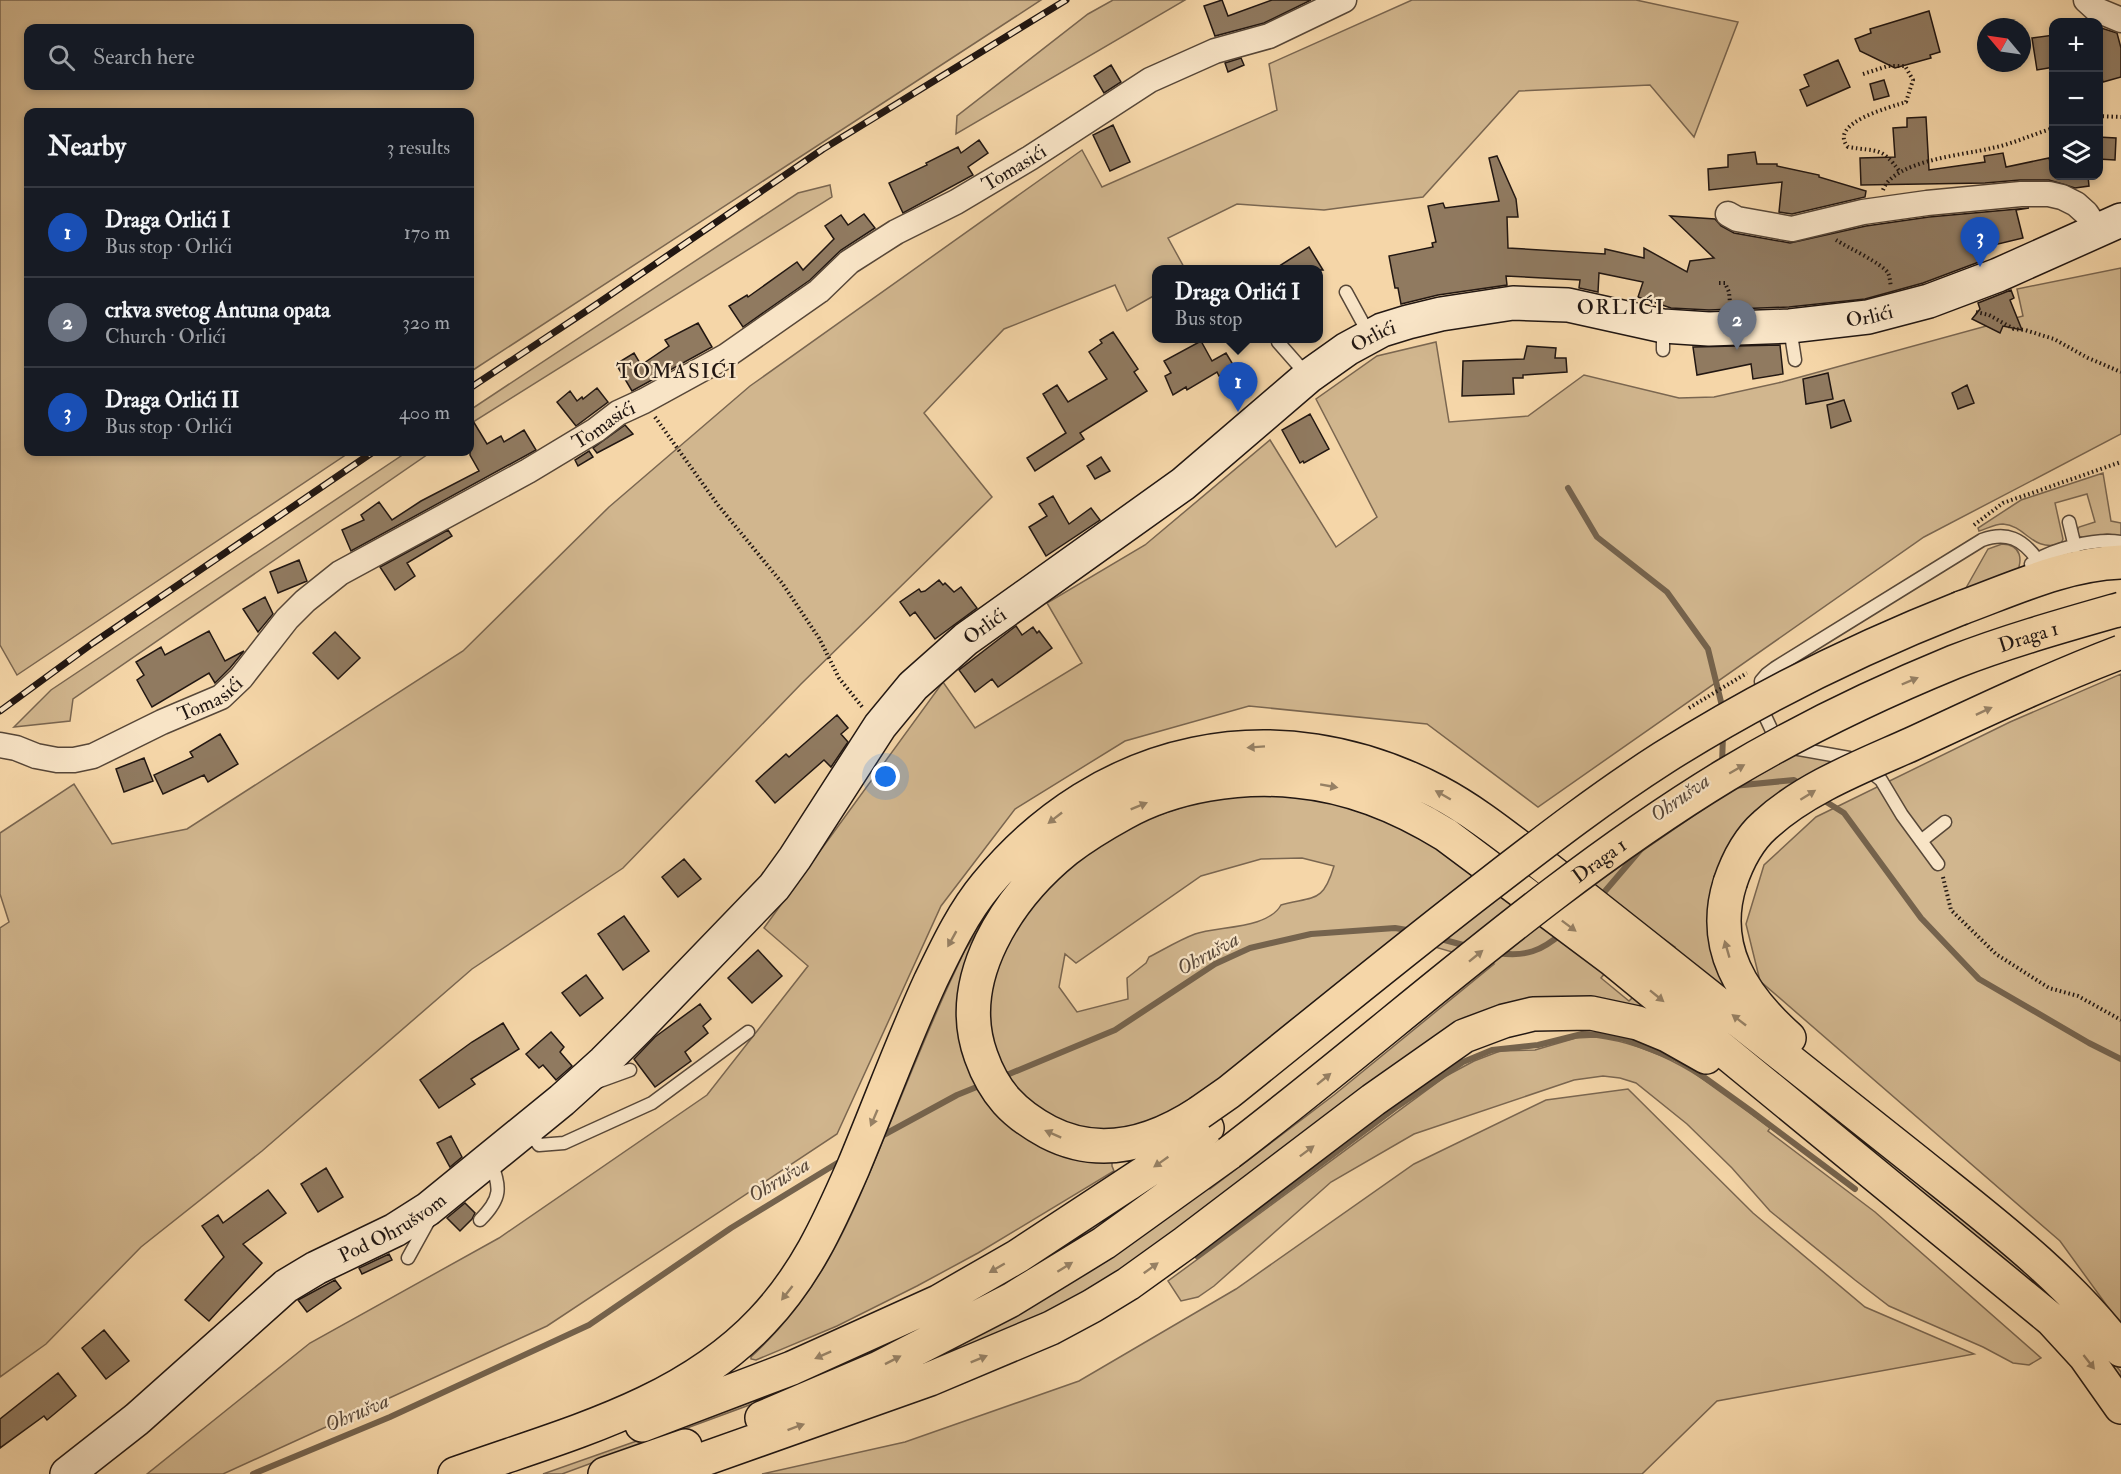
<!DOCTYPE html>
<html lang="en">
<head>
<meta charset="utf-8">
<style>
  :root { --surface:#171b24; --page:#20242c; --text:#f1f3f6; --muted:#9ea1a6; --line:#363941; --accent:#1a73e8 }
  body { margin:0; font-family:"IM FELL Double Pica",serif; background:var(--page); color:var(--text) }
  .controls { position:absolute; right:18px; top:18px; display:grid; overflow:hidden; border-radius:12px; box-shadow:0 3px 9px #0003 }
  .controls button { width:54px; height:54px; display:grid; place-items:center; padding:0; border:0; border-bottom:2px solid var(--line); background:var(--surface); color:var(--text); font:30px sans-serif }
  .compass { position:absolute; left:1977px; top:18px; width:54px; height:54px; border-radius:50%; background:var(--surface); box-shadow:0 3px 9px #0003; rotate:299deg }
  .you { position:absolute; left:886px; top:777px; width:21px; height:21px; margin:-15px; border:4px solid #fff; border-radius:50%; background:#1a73e8; box-shadow:0 0 0 9px #1a73e833 }
  .badge { display:grid; place-items:center; width:39px; height:39px; border-radius:50%; background:var(--accent); color:#fff; font-size:20px; font-weight:700 }
  .pin { position:absolute; translate:-50% -50px; filter:drop-shadow(0 2px 3px #0008) }
  .pin::after { content:''; position:absolute; top:32px; width:21px; height:18px; background:inherit; clip-path:polygon(0 0,100% 0,50% 100%) }
  .popup { position:absolute; left:1152px; top:265px; width:171px; height:78px; box-sizing:border-box; display:grid; place-content:center; border-radius:12px; background:var(--surface); filter:drop-shadow(0 2px 4px #0005); font-size:20px; white-space:nowrap; color:var(--muted) }
  .popup b { font-size:22px; color:var(--text) }
  .popup::after { content:''; position:absolute; left:50%; top:100%; margin-left:-12px; border:12px solid transparent; border-top-color:var(--surface) }
  .list { margin:0; padding:0; list-style:none }
  h2 { display:flex; justify-content:space-between; align-items:center; height:78px; margin:0; padding:0 24px; font-size:26px }
  h2 small { font-size:20px; font-weight:400; color:var(--muted) }
  .list li { display:grid; grid-template-columns:39px 1fr auto; gap:18px; align-items:center; box-sizing:border-box; height:90px; padding:0 24px; border-top:2px solid var(--line) }
  .list b { display:block; font-size:22px; white-space:nowrap }
  .list p { margin:0; font-size:20px; white-space:nowrap; color:var(--muted) }
  .list em { font-size:20px; font-style:normal; color:var(--muted) }
  .icon { flex:none; width:33px; height:33px; fill:none; stroke:currentColor; stroke-width:2; stroke-linecap:round; stroke-linejoin:round }
  .map { position:relative; flex:none; width:2121px; height:1474px; overflow:hidden }
  .search { position:absolute; background:var(--surface); box-shadow:0 3px 9px #0003; left:24px; top:24px; width:450px; height:66px; display:flex; align-items:center; gap:15px; box-sizing:border-box; padding:0 21px; border-radius:12px; color:var(--muted); font-size:22px }
  .panel { position:absolute; background:var(--surface); box-shadow:0 3px 9px #0003; left:24px; top:108px; width:450px; height:348px; border-radius:12px }
  .map>svg:first-child { display:block }
</style>
</head>
<body>
<div class="map">
<svg width="2121" height="1474" viewBox="0 0 2121 1474">
  <rect width="100%" height="100%" fill="#f5d6a8"/>
  <filter id="stains"><feTurbulence type="fractalNoise" baseFrequency=".00333" numOctaves="4"/><feColorMatrix values="0 0 0 0 .2 0 0 0 0 .09 0 0 0 0 .02 0 0 0 .5 -.17"/></filter>
  <radialGradient id="worn" r=".72"><stop offset=".6" stop-color="#630" stop-opacity="0"/><stop offset="1" stop-color="#630" stop-opacity=".3"/></radialGradient>
  <path fill="#d1b68e" stroke="#7a6650" stroke-width="1.5" fill-rule="evenodd" d="M0 0H1041L470 372V112H28V452H350L17 675 0 645ZM28 28H470V86H28Z
    M1113 0H1185L956 134 957 116 1088 14Z
    M1412 0H1636L1738 22 1694 137 1650 85 1519 91 1423 197 1324 210 1237 204 1168 238 1185 269 1157 270V294L1127 311 1115 285 1004 329 924 413 992 497 801 684 623 868 472 969 262 1151 141 1247 46 1344 0 1377V928L9 922 0 894V833L74 784 112 844 187 829 463 651 609 507 750 386 1082 150 1102 187 1277 110 1269 64Z
    M830 185 832 197 470 424 473 408 798 193Z
    M2121 268V434L1924 537 1538 807 1427 724 1249 706 1125 741 1015 809 941 906 837 1134 547 1326 223 1474H147L310 1343 499 1238 707 1095 808 966 764 928 943 682 975 728 1082 663 1047 603 1145 545 1270 440 1336 547 1377 517 1316 399 1377 356 1436 342 1449 422 1528 416 1584 375 1679 398 1714 397 1782 382 2023 316 2017 289Z
    M407 452H431L73 699 70 721 14 727 51 690Z
    M2103 473 2111 521 2121 523V536L2107 534 2085 538 2078 536 2077 531 2079 527 2095 522 2087 494 2055 503 2063 539 2061 544C2031 552 2027 526 2003 524 1995 524 1986 529 1979 531L1978 528 2021 500Z
    M2002 544C2022 545 2023 560 2016 575L1962 595 1988 549Z
    M2121 674V1325L2060 1241 1760 981 1746 924 1764 865 1816 817 2010 722Z
    M1798 753 1840 762 1714 877 1730 997 1673 951 1675 947 1644 925 1601 978 1629 1001 1634 996 1655 1012 1512 1009 1122 1273 1047 1315 924 1367 921 1361 1207 1184 1210 1189 1334 1095 1494 964 1404 938 1239 1071 1165 1119 1112 1133V1166L1114 1171 978 1253 917 1286 837 1326 756 1360 751 1359V1357C822 1292 851 1219 886 1133 907 1083 927 1032 950 982L965 950 998 899C1011 896 1033 895 1043 891 1048 888 1053 882 1057 879 1071 867 1084 853 1099 844 1175 799 1268 779 1354 806 1393 819 1428 841 1462 865L1500 812 1594 884 1727 793ZM1302 858 1334 866C1323 903 1315 896 1281 905 1268 929 1218 926 1195 934 1179 940 1163 950 1149 957L1146 963 1127 978 1128 999 1077 1012 1059 987 1065 954 1076 963 1201 876 1261 859Z
    M1636 955 2021 1265 2096 1340 2121 1372V1381L2038 1288 2000 1255 1632 961Z
    M1595 1037C1667 1046 1714 1086 1770 1128L1768 1131 1875 1212 2041 1358 2029 1365 2013 1363 1983 1347 1889 1306 1855 1280 1770 1211 1732 1168 1687 1124 1636 1083 1620 1078 1603 1076 1574 1080 1414 1134 1331 1182 1214 1286 1198 1297 1181 1301 1168 1281 1446 1076 1474 1061 1500 1051 1535 1050 1576 1038Z
    M1628 1089 1753 1213 1865 1307 1974 1354 1717 1401 1642 1474H762L905 1442 1079 1381 1236 1289 1414 1164 1546 1100Z
    M1200 1156 1084 1238 968 1306 895 1343 793 1389 562 1474H543L702 1418 1131 1200Z"/>
  <g fill="none" stroke-linecap="round" stroke-linejoin="round">
    <path stroke="#75634d" stroke-width="6" d="M1568 488 1597 537 1667 592 1708 649 1723 710
      M1722 764 1723 735
      M1733 786 1794 780 1802 785
      M1820 798 1844 813 1921 918 1979 979 2089 1043 2121 1059
      M1600 897 1642 848
      M1437 938 1467 946
      M1498 953C1525 957 1542 951 1562 933
      M1002 1077 1115 1030 1215 964 1250 948 1311 934 1395 928 1413 931
      M878 1138 957 1095 984 1084
      M1197 1256 1395 1108 1463 1062 1492 1050 1538 1045 1582 1034 1603 1035 1624 1039 1676 1059 1694 1070 1751 1111 1855 1189
      M253 1474 390 1417 589 1325 731 1228 844 1159"/>
  </g>
  <path fill="#907a60" stroke="#221712" stroke-width="1.5" d="M1222 0 1228 16 1272 0H1311L1264 23 1215 36 1204 6Z
    M1929 11 1940 52 1930 55 1931 58 1895 68 1860 51 1855 39 1871 33 1870 29Z
    M2098 27 2117 33 2121 48V77L2103 82 2098 63Z
    M2054 35V67L2037 70 2032 38Z
    M1241 58 1244 65 1228 72 1225 63Z
    M1838 60 1850 87 1807 106 1800 90 1809 86 1804 75Z
    M1111 65 1121 82 1104 93 1094 76Z
    M1884 80 1889 96 1874 100 1870 84Z
    M1926 117 1929 170 1985 162 1984 156 2003 153 2006 167 2049 158 2054 176H2088L2089 186 2075 188 2049 180H2020L1985 183 1861 185 1860 158 1895 157 1893 128 1907 127V118Z
    M1113 125 1130 162 1110 171 1093 135Z
    M2098 137 2116 138 2115 160 2098 159Z
    M979 140 988 153 968 167 973 175 903 213 889 183 927 165 926 163 958 147 961 153Z
    M1755 152 1757 164H1777V166L1819 175V177L1866 191 1865 197 1792 214 1779 212 1782 182 1709 190 1708 169 1728 167V155Z
    M1497 156 1516 199 1518 217H1507L1508 248 1605 254V249L1644 258V248L1687 272 1690 261 1714 258 1670 216 1715 219 1721 226 1734 233 1790 243 1866 226 1929 217 2029 208 2016 210 2023 238 1977 249 1979 262 1923 283 1865 299 1789 307 1709 310 1671 308 1638 297 1643 282 1599 273 1598 292 1579 288 1580 280 1506 276 1507 285 1438 295 1401 304 1398 288H1395L1389 256 1433 247 1432 243 1436 242 1428 206 1443 203 1445 208 1499 201 1489 158Z
    M864 214 875 228 841 250 810 280 743 327 729 306 747 295 748 297 797 262 803 270 834 239 825 226 841 215 848 225Z
    M1309 247 1323 270H1273Z
    M2011 290 2014 298 2010 300 2022 330 2003 326 2000 333 1972 319 1980 309 1978 303Z
    M698 323 712 347 632 391 616 364 634 353 641 365 669 346 665 340Z
    M1113 332 1138 369 1134 372 1147 391 1080 433 1084 439 1035 471 1027 458 1066 433 1043 394 1057 385 1068 402 1107 379 1089 352 1102 343 1100 340Z
    M1201 341 1212 361 1226 353 1235 368 1219 376 1217 372 1187 390 1186 387 1173 395 1165 376 1171 373 1164 361Z
    M1780 345 1783 374 1753 379 1751 364 1697 375 1693 347Z
    M1527 346 1556 348 1555 358H1566L1567 372 1523 375V378H1513L1514 394 1462 396 1463 361 1524 359Z
    M1828 373 1833 399 1806 404 1803 379Z
    M1967 385 1974 403 1958 409 1952 393Z
    M597 388 608 402 576 426 557 402 570 391 577 401 582 397 583 399Z
    M1844 400 1851 421 1831 428 1827 405Z
    M1310 414 1329 449 1304 463 1303 461 1300 463 1282 430Z
    M470 416 487 444 501 436 504 442 524 430 536 450 351 551 342 530 364 520 361 515 379 502 392 520 421 501 479 471 470 455Z
    M625 425 633 434 597 453 593 448Z
    M589 451 593 457 578 466 575 460Z
    M1101 457 1110 471 1095 479 1087 466Z
    M1053 496 1069 524 1091 508 1100 520 1046 556 1029 527 1047 516 1039 504Z
    M448 530 452 536 407 563 415 576 395 590 380 567Z
    M299 560 307 581 278 593 270 572Z
    M939 580 943 585 945 583 954 592 961 587 977 608 935 639 915 612 910 616 900 602 919 589 921 592 925 591Z
    M265 597 273 614 258 632 243 609Z
    M1016 626 1022 635 1033 627 1037 633 1039 631 1052 648 998 687 992 679 975 692 959 670Z
    M209 631 225 661 244 651 230 668 215 683 209 673 152 707 137 680 144 675 136 662 161 647 165 655Z
    M335 632 360 658 338 679 313 653Z
    M837 715 848 728 841 734 848 742 831 767 824 760 775 803 756 781 786 754 789 757Z
    M220 734 238 764 208 782 204 775 163 794 154 775 193 757 190 752Z
    M144 758 153 781 124 792 116 769Z
    M684 859 701 879 678 897 662 877Z
    M624 916 649 951 623 970 598 934Z
    M758 950 782 976 752 1003 728 978Z
    M586 975 603 998 580 1016 562 993Z
    M700 1004 711 1019 703 1026 708 1033 685 1052 691 1061 655 1087 634 1059 655 1037Z
    M503 1023 519 1049 471 1079 475 1084 439 1108 420 1080 472 1042Z
    M551 1032 564 1047 560 1052 572 1066 556 1080 543 1065 539 1068 526 1054Z
    M451 1136 462 1157 450 1167 437 1143Z
    M326 1168 343 1197 318 1212 301 1184Z
    M268 1190 286 1213 243 1244 262 1263 209 1321 185 1300 224 1257 202 1226 218 1215 223 1223Z
    M465 1203 475 1213 472 1219 460 1231 447 1218Z
    M389 1254 392 1260 362 1274 359 1268Z
    M335 1280 341 1288 307 1312 298 1300Z
    M104 1330 129 1361 106 1379 82 1348Z
    M58 1373 76 1396 47 1420 44 1416 0 1448V1419Z"/>
  <g fill="none" stroke-linecap="round" stroke-linejoin="round">
    <defs>
      <path id="lane" d="M1346 292 1370 336
        M1663 328V350
        M1790 328 1795 360
        M1278 342 1307 375
        M2069 522 2075 547
        M2031 564C2050 549 2096 538 2121 542
        M1921 841 1945 822
        M1938 864 1902 815 1881 780 1871 772 1849 758 1793 748 1778 739 1773 733 1765 716 1761 681 1767 674 1775 668 1982 540C2007 531 2022 539 2037 559
        M597 1082 630 1070
        M528 1130 539 1145 564 1143 652 1103 748 1032
        M480 1220C502 1198 501 1188 490 1160
        M408 1258 429 1220"/>
      <g id="street">
        <path d="M2086 0 2097 10 2121 20"/>
        <path d="M1728 214 1737 219 1792 229 1863 212 1927 203 2021 194H2049L2062 197 2076 204 2086 213 2097 229"/>
        <path id="s1" d="M0 745 16 748 36 756 57 760H74L93 756 162 722 221 697 241 678 287 619 305 601 340 573 528 471 596 430 618 413 644 401 726 356 819 291 849 262 896 232 956 202 1030 158 1150 80 1215 51 1269 36 1344 0"/>
      </g>
      <g id="secondary">
        <path id="s2" d="M67 1474 137 1419 286 1286 316 1268 395 1230 428 1209 562 1100 604 1062 638 1028 774 887 795 858 880 726 913 686 966 639 1183 484 1309 376 1347 349 1382 330 1408 322 1441 314 1513 303 1568 305 1663 326 1709 329 1790 326 1868 317 1929 301 1998 275 2121 220"/>
      </g>
      <path id="highway" d="M1961 608C2013 589 2065 564 2121 562
        M1730 883C1710 947 1742 996 1789 1038
        M1199 1113C1153 1143 1100 1159 1048 1132 1014 1114 994 1093 981 1056 953 979 1008 897 1066 850 1084 836 1104 824 1124 813 1174 785 1240 775 1297 781 1350 786 1401 807 1446 835L1612 959 2052 1320 2085 1356 2121 1407
        M762 1418 879 1368 1011 1300 1104 1243 1229 1153
        M642 1425 792 1368 938 1302 1018 1256 1161 1162 1207 1128
        M455 1474C563 1435 681 1407 762 1321 805 1276 828 1225 853 1168 879 1106 902 1043 930 982 946 949 962 914 986 885 1101 745 1277 707 1438 792 1474 811 1506 837 1539 862 1574 890 1609 917 1644 945 1735 1017 1825 1089 1916 1161 1988 1219 2065 1276 2121 1350
        M605 1474 685 1446
        M662 1474 930 1379 1051 1328 1092 1306 1128 1284 1185 1243 1373 1100 1464 1036 1504 1021 1533 1014 1591 1013 1638 1023 1667 1035 1706 1057"/>
    </defs>
    <use href="#lane" stroke="#574738" stroke-width="15"/>
    <use href="#street" stroke="#574738" stroke-width="27"/>
    <use href="#secondary" stroke="#221712" stroke-width="36"/>
    <use href="#highway" stroke="#221712" stroke-width="36"/>
    <path stroke="#221712" stroke-width="4" stroke-dasharray="1.5 3" stroke-linecap="butt" d="M1863 74 1888 66H1905L1913 80 1906 102C1891 107 1827 123 1848 147 1878 152 1881 146 1900 172
      M2098 116 2121 117
      M1883 190C1894 160 1965 155 1992 148 2013 144 2033 134 2054 128
      M1836 240C1847 247 1883 264 1888 273 1890 277 1890 282 1891 287
      M1719 283H1725L1729 292 1730 303
      M1976 312 1989 315 2014 329 2025 330 2054 339 2088 358 2121 372
      M655 417 718 505 782 583 819 638 839 678 863 708
      M1974 525 2003 503 2121 462
      M1689 708 1747 673
      M1943 877 1951 910 1996 954 2049 988 2078 996 2121 1020"/>
    <use href="#lane" stroke="#f8e4c6" stroke-width="12"/>
    <use href="#street" stroke="#f8e4c6" stroke-width="24"/>
    <use href="#secondary" stroke="#f8e4c6" stroke-width="33"/>
    <use href="#highway" stroke="#f5d6a8" stroke-width="33"/>
    <defs>
      <path id="rail" d="M470 388 597 304 823 149 1066 0
        M0 711 93 643 373 452"/>
    </defs>
    <use href="#rail" stroke="#221712" stroke-width="7"/>
    <use href="#rail" stroke="#f8e4c6" stroke-width="4.5" stroke-dasharray="14" stroke-linecap="butt"/>
    <defs>
      <g id="highway-bridge">
        <path d="M1730 883C1737 862 1748 840 1765 825 1805 788 1863 766 1912 744 1981 712 2050 679 2121 652"/>
        <path d="M1199 1113 1229 1092C1315 1023 1400 953 1487 886 1544 842 1602 797 1663 758 1758 698 1857 649 1961 608"/>
        <path id="s3" d="M1229 1153C1394 1027 1548 883 1726 775 1799 731 1876 694 1954 662 2008 641 2065 625 2121 609"/>
      </g>
    </defs>
    <use href="#highway-bridge" stroke="#221712" stroke-width="36" stroke-linecap="butt"/>
    <use href="#highway-bridge" stroke="#f5d6a8" stroke-width="33"/>
  </g>
  <defs><path id="oneway-solid" d="M-6-.8H1V-3.2L6.5 0L1 3.2V.8H-6Z" transform="scale(1.5)"/></defs>
  <g fill="#968064">
    <use href="#oneway-solid" transform="translate(1910 681) rotate(-23)"/>
    <use href="#oneway-solid" transform="translate(1984 711) rotate(-25)"/>
    <use href="#oneway-solid" transform="translate(1256 747) rotate(176)"/>
    <use href="#oneway-solid" transform="translate(1737 769) rotate(-30)"/>
    <use href="#oneway-solid" transform="translate(1329 786) rotate(10)"/>
    <use href="#oneway-solid" transform="translate(1443 795) rotate(-150)"/>
    <use href="#oneway-solid" transform="translate(1808 795) rotate(-32)"/>
    <use href="#oneway-solid" transform="translate(1139 806) rotate(-22)"/>
    <use href="#oneway-solid" transform="translate(1055 818) rotate(142)"/>
    <use href="#oneway-solid" transform="translate(1569 926) rotate(37)"/>
    <use href="#oneway-solid" transform="translate(952 939) rotate(119)"/>
    <use href="#oneway-solid" transform="translate(1727 949) rotate(-106)"/>
    <use href="#oneway-solid" transform="translate(1476 956) rotate(-39)"/>
    <use href="#oneway-solid" transform="translate(1657 996) rotate(39)"/>
    <use href="#oneway-solid" transform="translate(1739 1020) rotate(-142)"/>
    <use href="#oneway-solid" transform="translate(1324 1079) rotate(-39)"/>
    <use href="#oneway-solid" transform="translate(874 1118) rotate(113)"/>
    <use href="#oneway-solid" transform="translate(1053 1134) rotate(-156)"/>
    <use href="#oneway-solid" transform="translate(1307 1151) rotate(-37)"/>
    <use href="#oneway-solid" transform="translate(1161 1162) rotate(145)"/>
    <use href="#oneway-solid" transform="translate(1065 1267) rotate(-32)"/>
    <use href="#oneway-solid" transform="translate(997 1268) rotate(150)"/>
    <use href="#oneway-solid" transform="translate(1151 1268) rotate(-36)"/>
    <use href="#oneway-solid" transform="translate(787 1293) rotate(128)"/>
    <use href="#oneway-solid" transform="translate(823 1355) rotate(156)"/>
    <use href="#oneway-solid" transform="translate(979 1359) rotate(-22)"/>
    <use href="#oneway-solid" transform="translate(893 1360) rotate(-27)"/>
    <use href="#oneway-solid" transform="translate(2089 1362) rotate(52)"/>
    <use href="#oneway-solid" transform="translate(796 1427) rotate(-20)"/>
  </g>
  <g text-anchor="middle" dominant-baseline="central" stroke-width="4.5" stroke-linejoin="round" paint-order="stroke">
    <g font-size="20" fill="#221712" stroke="#f8e4c6">
      <text stroke="none"><textPath href="#s1" startOffset="1198">Tomasići</textPath></text>
      <text stroke="none"><textPath href="#s2" startOffset="2252">Orlići</textPath></text>
      <text stroke="none"><textPath href="#s2" startOffset="1748">Orlići</textPath></text>
      <text stroke="none"><textPath href="#s1" startOffset="712">Tomasići</textPath></text>
      <text stroke="none"><textPath href="#s2" startOffset="1262">Orlići</textPath></text>
      <text stroke="none"><textPath href="#s3" startOffset="958">Draga 1</textPath></text>
      <text stroke="none"><textPath href="#s1" startOffset="226">Tomasići</textPath></text>
      <text stroke="none"><textPath href="#s3" startOffset="472">Draga 1</textPath></text>
      <text stroke="none"><textPath href="#s2" startOffset="410">Pod Ohrušvom</textPath></text>
    </g>
    <g font-size="21" letter-spacing="1.5" fill="#221712" stroke="#f8e4c6">
      <text x="1621" y="307">ORLIĆI</text>
      <text x="677" y="371">TOMASIĆI</text>
    </g>
    <g font-size="21" font-style="italic" fill="#5a493a" stroke="#f8e4c6">
      <text transform="translate(1680 798) rotate(-35)">Ohrušva</text>
      <text transform="translate(1208 954) rotate(-29)">Ohrušva</text>
      <text transform="translate(779 1180) rotate(-31)">Ohrušva</text>
      <text transform="translate(357 1413) rotate(-23)">Ohrušva</text>
    </g>
  </g>
  <rect width="100%" height="100%" filter="url(#stains)"/>
  <rect width="100%" height="100%" fill="url(#worn)"/>
</svg>
<div class="controls">
<button>+</button>
<button>−</button>
<button><svg class="icon" aria-label="layers" viewBox="0 0 24 24"><path d="M12 4l9 5-9 5-9-5zM3 14l9 5 9-5"/></svg></button>
</div>
<svg class="compass" viewBox="-18 -18 36 36"><path d="M0-13l5 13h-10z" fill="#e53935"/><path d="M0 13l5-13h-10z" fill="#9ea1a6"/></svg>
<div class="you"></div>
<div class="pin badge" style="left:1238px;top:412px;background:#1a4fb4">1</div>
<div class="popup"><b>Draga Orlići I</b>Bus stop</div>
<div class="pin badge" style="left:1737px;top:350px;background:#6b7280">2</div>
<div class="pin badge" style="left:1980px;top:267px;background:#1a4fb4">3</div>
<div class="search"><svg class="icon" aria-label="search" viewBox="0 0 24 24"><circle cx="10" cy="10" r="6"/><path d="M15 15l6 6"/></svg>Search here</div>
<section class="panel">
<h2>Nearby<small>3 results</small></h2>
<ul class="list">
<li><span class="badge" style="background:#1a4fb4">1</span><div><b>Draga Orlići I</b><p>Bus stop · Orlići</p></div><em>170 m</em></li>
<li><span class="badge" style="background:#6b7280">2</span><div><b>crkva svetog Antuna opata</b><p>Church · Orlići</p></div><em>320 m</em></li>
<li><span class="badge" style="background:#1a4fb4">3</span><div><b>Draga Orlići II</b><p>Bus stop · Orlići</p></div><em>400 m</em></li>
</ul>
</section>
</div>
</body>
</html>
